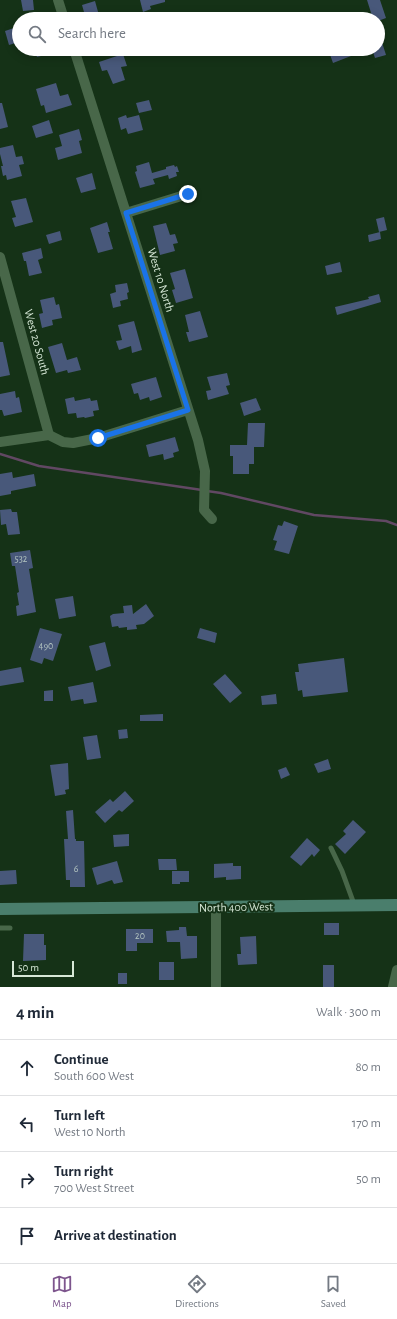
<!DOCTYPE html>
<html lang="en">
<head>
<meta charset="utf-8">
<style>
  :root { --surface:#fff; --page:#f2f2f3; --text:#1f2937; --muted:#747a83; --line:#e0e1e3; --accent:#7d558d }
  body { margin:0; font-family:"Alegreya Sans",sans-serif; background:var(--page); color:var(--text) }
  .scale { position:absolute; left:12px; bottom:10px; width:62px; box-sizing:border-box; padding-left:4px; border:2px solid #d7e8d7; border-top:0; font-size:11px; line-height:14px; white-space:nowrap; color:#d7e8d7; -webkit-text-stroke:3px #153217; paint-order:stroke }
  .stop { position:absolute; width:12px; height:12px; margin:-9px; border:3px solid #1a73e8; border-radius:50%; background:#fff }
  .stop.end { background:#1a73e8; border-color:#fff; box-shadow:0 1px 4px #0008 }
  .list { margin:0; padding:0; list-style:none }
  h2 { display:flex; justify-content:space-between; align-items:center; height:52px; margin:0; padding:0 16px; font-size:17px }
  h2 small { font-size:13px; font-weight:400; color:var(--muted) }
  .list li { display:grid; grid-template-columns:26px 1fr auto; gap:12px; align-items:center; box-sizing:border-box; height:56px; padding:0 16px; border-top:1px solid var(--line) }
  .list b { display:block; font-size:15px; white-space:nowrap }
  .list p { margin:0; font-size:13px; white-space:nowrap; color:var(--muted) }
  .list em { font-size:13px; font-style:normal; color:var(--muted) }
  .icon { flex:none; width:22px; height:22px; fill:none; stroke:currentColor; stroke-width:2; stroke-linecap:round; stroke-linejoin:round }
  .map { position:relative; flex:none; width:397px; height:987px; overflow:hidden }
  .search { position:absolute; background:var(--surface); box-shadow:0 2px 10px #0003; left:12px; right:12px; top:12px; height:44px; display:flex; align-items:center; gap:10px; box-sizing:border-box; padding:0 14px; border-radius:22px; color:var(--muted); font-size:15px }
  .sheet { height:276px; background:var(--surface) }
  nav { display:flex; justify-content:space-around; align-items:center; box-sizing:border-box; height:56px; border-top:1px solid var(--line); background:var(--surface); font-size:11px; color:var(--muted) }
  nav a { display:grid; justify-items:center; gap:2px }
  nav .on { color:var(--accent) }
  .map>svg:first-child { display:block }
</style>
</head>
<body>
<div class="map">
<svg width="397" height="987" viewBox="0 0 397 987">
  <rect width="100%" height="100%" fill="#153217"/>
  <g fill="none" stroke-linecap="round" stroke-linejoin="round">
    <path stroke="#614863" stroke-width="2.5" d="M0 454 39 466 202 490
      M207 491 221 493 314 515 386 521 397 525"/>
  </g>
  <path fill="#48587a" d="M21 0H33L34 10 23 11Z
    M140 0H165V2L150 6 151 9 143 12Z
    M367 0H380L386 18 378 21V19H373Z
    M95 1 100 19H86L82 5Z
    M17 27 19 32V42L9 45 5 31Z
    M378 33H379L386 55 375 58 372 49H378Z
    M34 49H58L59 50 45 56V55L37 57Z
    M328 49H348L351 56 333 63Z
    M123 54 127 66 121 67 125 80 113 84 107 70 102 71 99 62Z
    M56 83 60 96 68 94 72 105 46 113 44 105 41 106 36 89Z
    M149 100 152 110 139 113 136 103Z
    M0 103H2L8 127 0 129Z
    M126 115 127 118 139 115 143 130 128 134 126 128 121 130 118 118Z
    M49 120 53 133 36 138 32 126Z
    M79 129 82 140 79 141 82 153 58 160 55 148 62 146 59 135Z
    M13 145 16 157 22 156 24 164 19 165 22 176 7 180 6 175 3 176 1 166H3L0 154V148Z
    M149 162 152 173 166 169V167L174 165 175 167 177 166 179 172H176L177 176 169 179 168 175 153 179 155 184 140 188 135 172 137 171 136 166Z
    M92 173 96 189 81 193 76 178Z
    M26 198 33 222 15 227 12 218 16 217 11 201Z
    M384 217 387 230 379 232 376 219Z
    M107 222 110 232H108L113 249 98 253 90 228Z
    M166 223 170 235 175 234 178 243 173 244 175 251 160 255 153 226Z
    M60 231 62 240 49 244 46 235Z
    M380 232 381 239 369 242 368 235Z
    M41 248 43 258 38 260 42 273 29 276 26 261H24L22 253Z
    M340 262 342 272 327 275 325 266Z
    M185 269 193 298 176 303 172 290 175 289 170 273Z
    M127 283 129 292 127 293 128 299 120 301 121 306 113 308 110 294 116 292 115 285Z
    M379 294 381 302 337 315 335 307 369 299 368 297Z
    M54 297 56 305 59 304 62 318 52 320 53 325 42 328 39 314 43 313 40 300Z
    M200 311 208 337 189 342 186 332H189L185 315Z
    M134 321 142 350 132 353 131 346 119 350 116 341 122 340 118 325Z
    M0 342H3L10 375 0 377Z
    M62 343 67 360 77 357 81 370 68 373 67 370 56 373 48 347Z
    M227 373 230 385 226 386 229 394 208 400 206 391 211 390 207 377Z
    M156 377 162 397 150 401 149 397 140 400 138 393 134 394 131 384Z
    M15 391 16 398 19 397 22 412 4 416 2 410H0V394Z
    M74 397 75 401 90 398 91 401 97 400 99 410 93 411 94 416 85 418 84 417 77 418 76 413 68 414 65 399Z
    M256 398 261 410 244 416 240 403Z
    M248 423H265L264 447H254V464H249V474H233V456H230V445H247Z
    M175 437 179 451 173 453 174 457 164 460 163 454 149 457 146 445Z
    M12 472 13 478 34 474 36 486 11 491V494L0 496V474Z
    M11 509 12 512H17L20 534 8 535 6 524 1 525 0 510Z
    M284 521 298 526 289 554 274 550 277 541 273 540 278 525 282 526Z
    M30 550 33 568 29 569 36 612 17 616 16 606 19 605 17 593 19 592 15 566H12L10 553Z
    M73 596 76 616 59 619 55 599Z
    M146 604 154 616 144 624 136 625 137 629 127 630V627L119 628 118 626 112 627 110 616 113 614 124 613 123 606 132 605 133 614Z
    M40 628 62 634 53 661 44 658 42 664 30 660Z
    M200 628 217 633 215 643 197 638Z
    M105 642 111 666 96 671 89 646Z
    M344 658 348 692 303 697 302 690 298 691 295 672H299L298 664Z
    M21 667 24 682 0 686V671Z
    M225 674 242 693 230 703 213 684Z
    M93 682 97 702 84 704 83 699 71 701 68 687Z
    M53 690V701H44V691Z
    M276 694 277 704 262 705 261 696Z
    M163 714V721H140V715Z
    M127 729 128 738 119 739 118 730Z
    M97 735 101 758 87 760 83 737Z
    M328 759 331 769 318 773 314 764Z
    M68 763 69 789 65 790 66 794 55 796 50 765Z
    M286 767 290 775 281 779 278 770Z
    M125 791 134 801 122 812 119 810 105 823 95 812 110 799 113 802Z
    M73 810 75 839H76V841H84L85 887H70V880H66L64 839H68L66 811Z
    M353 820 366 832 345 854 335 844 346 834 343 831Z
    M129 834V846L114 847 113 835Z
    M307 838 320 850 314 857 312 854 301 866 290 857Z
    M158 859H176L177 870H159Z
    M117 861 123 882 114 884 112 880 97 885 92 868Z
    M233 863V866H241V879L226 880V877L214 878V864Z
    M16 870 17 884 0 885V871Z
    M172 871H189V882H180V884H172Z
    M324 923H339V935H324Z
    M179 927H186L187 936H197V958L181 959 180 942H167L166 931 179 930Z
    M126 929H153V943H137V951H126Z
    M24 934H44V945H46V960L23 961Z
    M256 936 257 964 238 965 237 954H241L240 937Z
    M159 962H174V980H159Z
    M323 965H334V987H323Z
    M118 973H127V984H118Z"/>
  <g fill="none" stroke-linecap="round" stroke-linejoin="round">
    <path stroke="#486749" stroke-width="5" d="M331 848 342 871 354 904
      M0 928H10"/>
    <path stroke="#486749" stroke-width="10" d="M58 0 64 19
      M74 49 198 440 205 471 204 510 212 519
      M126 213 188 194
      M0 257 49 435
      M0 442 49 435 63 442 73 443 98 438 188 410
      M216 987V907
      M393 987 397 970"/>
    <path stroke="#4a7e6c" stroke-width="12" d="M0 909 397 905"/>
  </g>
  <g fill="none" stroke-linecap="round" stroke-linejoin="round">
    <path stroke="#1a73e8" stroke-width="5" d="M98 438 188 410 126 213 188 194"/>
  </g>
  <g text-anchor="middle" dominant-baseline="central" stroke-width="4" stroke-linejoin="round" paint-order="stroke">
    <g font-size="10" fill="#b3c4c0">
      <text x="21" y="559">532</text>
      <text x="46" y="646">490</text>
      <text x="76" y="869">6</text>
      <text x="140" y="936">20</text>
    </g>
    <g font-size="12" fill="#d7e8d7" stroke="#153217">
      <text transform="translate(161 280) rotate(73)">West 10 North</text>
      <text transform="translate(37 342) rotate(75)">West 20 South</text>
      <text transform="translate(236 907) rotate(-1)">North 400 West</text>
    </g>
  </g>
</svg>
<div class="scale">50 m</div>
<div class="stop" style="left:98px;top:438px"></div>
<div class="stop end" style="left:188px;top:194px"></div>
<div class="search"><svg class="icon" aria-label="search" viewBox="0 0 24 24"><circle cx="10" cy="10" r="6"/><path d="M15 15l6 6"/></svg>Search here</div>
</div>
<section class="sheet">
<h2>4 min<small>Walk · 300 m</small></h2>
<ul class="list">
<li><svg class="icon" aria-label="ahead" viewBox="0 0 24 24"><path d="M12 20V5M6 11l6-6 6 6"/></svg><div><b>Continue</b><p>South 600 West</p></div><em>80 m</em></li>
<li><svg class="icon" aria-label="left" viewBox="0 0 24 24"><path d="M17 20v-9H6M10 6l-5 5 5 5"/></svg><div><b>Turn left</b><p>West 10 North</p></div><em>170 m</em></li>
<li><svg class="icon" aria-label="right" viewBox="0 0 24 24"><path d="M7 20v-9h11M14 6l5 5-5 5"/></svg><div><b>Turn right</b><p>700 West Street</p></div><em>50 m</em></li>
<li><svg class="icon" aria-label="arrive" viewBox="0 0 24 24"><path d="M6 21V4h12l-3 4 3 4H6"/></svg><div><b>Arrive at destination</b></div></li>
</ul>
</section>
<nav>
<a class="on"><svg class="icon" aria-label="map" viewBox="0 0 24 24"><path d="M3 6l6-2 6 2 6-2v14l-6 2-6-2-6 2zM9 4v14M15 6v14"/></svg>Map</a>
<a><svg class="icon" aria-label="directions" viewBox="0 0 24 24"><path d="M12 3l9 9-9 9-9-9zM9 14v-3h6M13 9l2 2-2 2"/></svg>Directions</a>
<a><svg class="icon" aria-label="saved" viewBox="0 0 24 24"><path d="M7 4h10v16l-5-4-5 4z"/></svg>Saved</a>
</nav>
</body>
</html>
